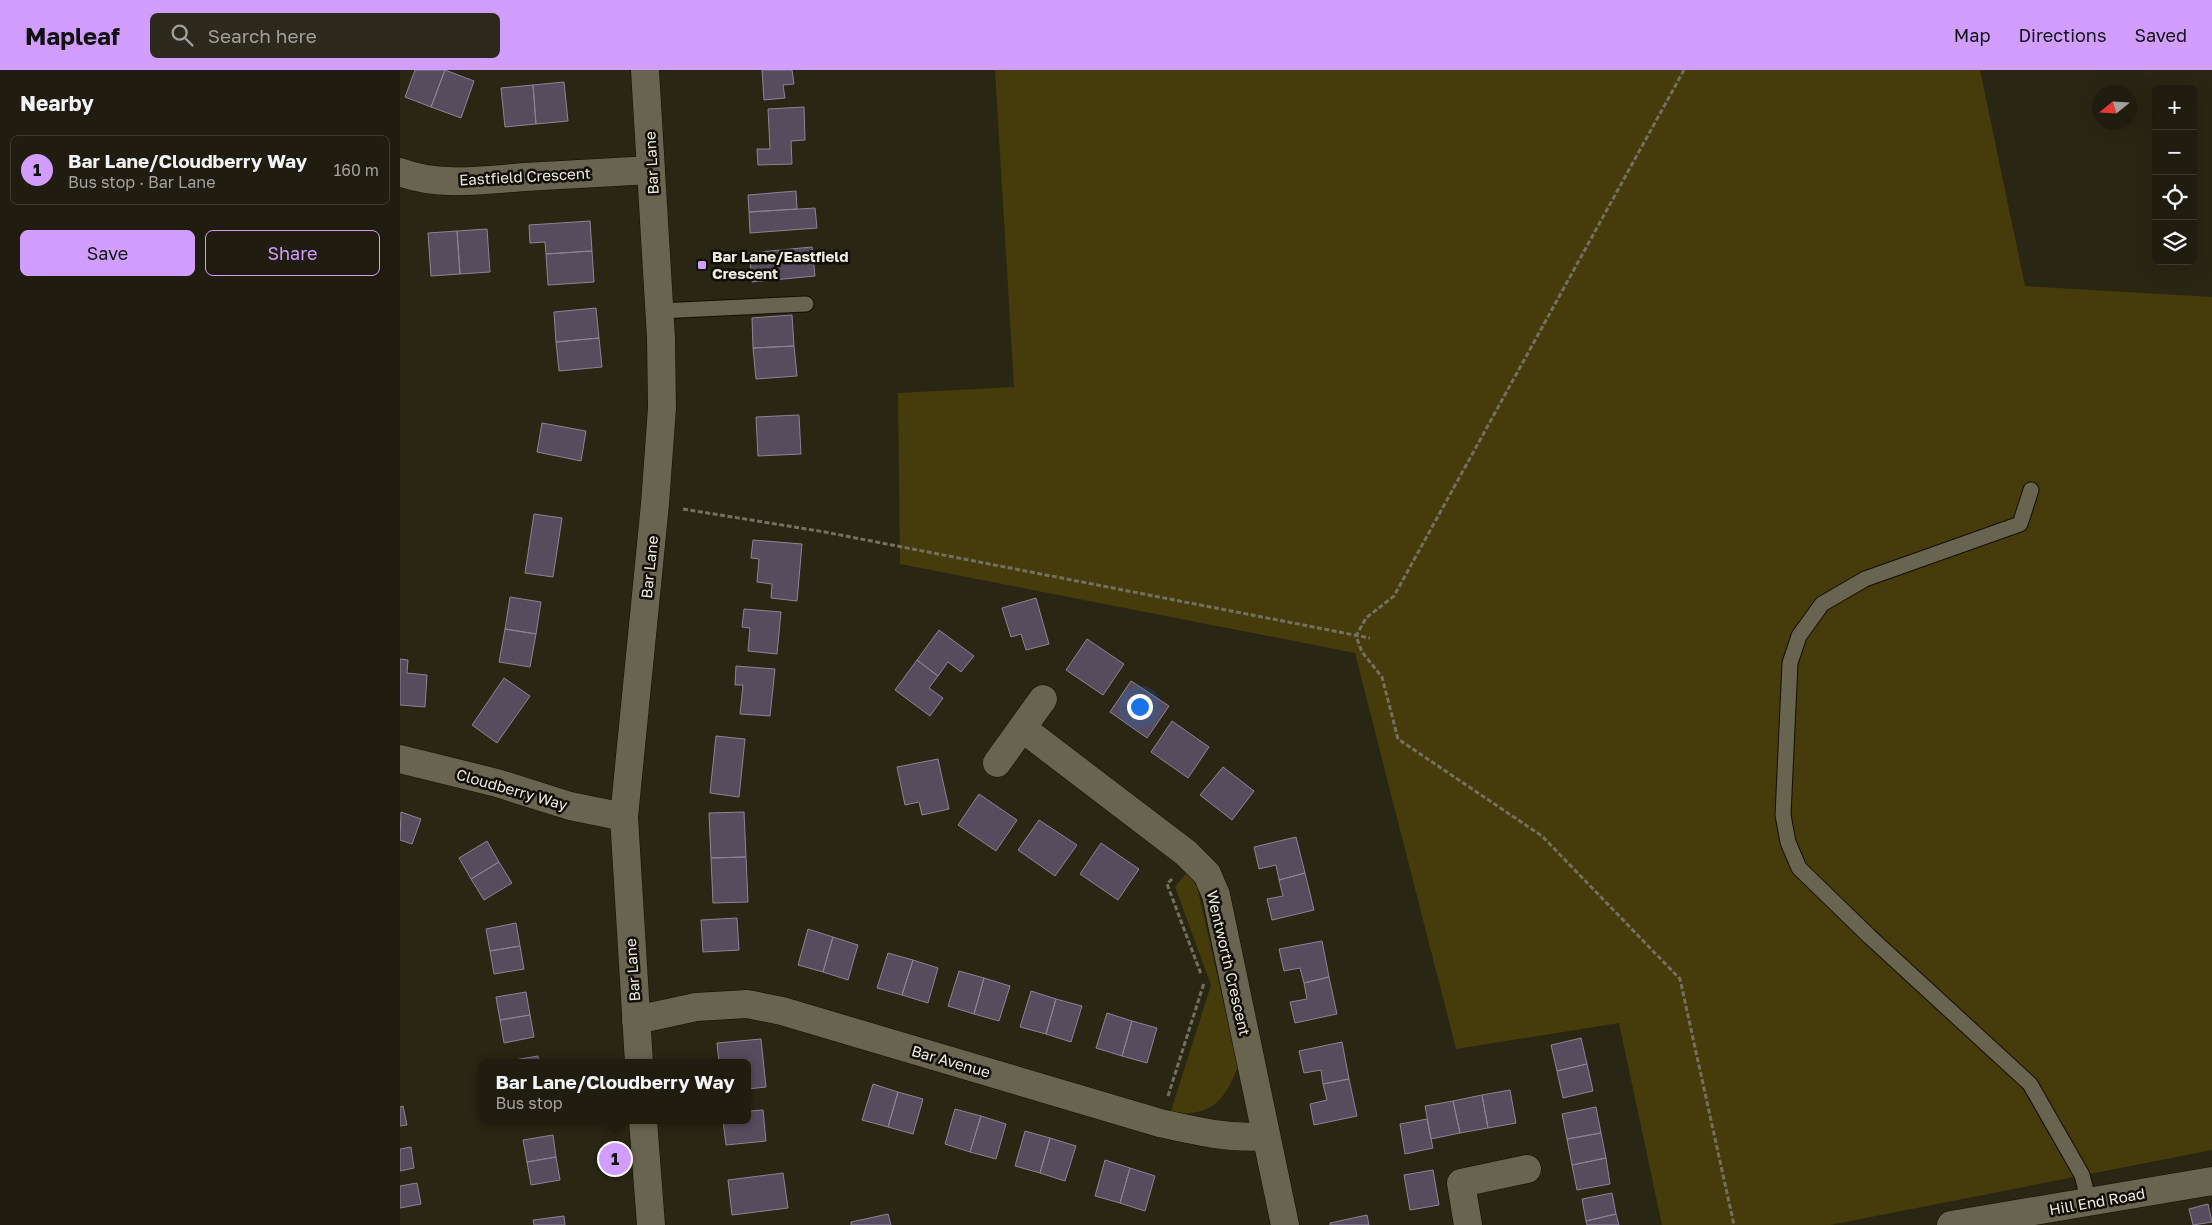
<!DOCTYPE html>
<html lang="en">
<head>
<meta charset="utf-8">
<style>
  :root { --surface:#201c0f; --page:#2d291d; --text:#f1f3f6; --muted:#a2a19e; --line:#3d3a2f; --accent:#d19dfe }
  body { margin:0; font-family:"Golos Text",sans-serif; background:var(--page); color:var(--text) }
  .controls { position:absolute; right:15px; top:15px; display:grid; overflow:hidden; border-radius:8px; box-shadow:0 5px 20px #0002 }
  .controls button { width:45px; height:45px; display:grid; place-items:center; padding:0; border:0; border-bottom:1px solid var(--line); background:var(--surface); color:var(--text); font:25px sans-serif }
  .compass { position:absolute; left:1692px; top:15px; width:45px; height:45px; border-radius:50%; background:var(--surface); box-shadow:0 5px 20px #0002; rotate:252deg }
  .you { position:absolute; left:739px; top:636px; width:18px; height:18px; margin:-12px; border:4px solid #fff; border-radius:50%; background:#1a73e8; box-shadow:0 0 0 8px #1a73e833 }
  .badge { display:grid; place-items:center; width:32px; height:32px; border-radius:50%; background:var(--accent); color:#111; font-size:16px; font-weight:700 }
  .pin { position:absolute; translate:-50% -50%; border:2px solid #fff; box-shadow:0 1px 5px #0006 }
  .popup { position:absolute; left:79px; top:989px; width:272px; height:65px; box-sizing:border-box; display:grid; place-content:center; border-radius:8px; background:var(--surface); filter:drop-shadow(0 1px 4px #0005); font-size:16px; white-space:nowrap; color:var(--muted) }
  .popup b { font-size:19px; color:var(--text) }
  .popup::after { content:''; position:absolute; left:50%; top:100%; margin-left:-10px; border:10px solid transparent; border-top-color:var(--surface) }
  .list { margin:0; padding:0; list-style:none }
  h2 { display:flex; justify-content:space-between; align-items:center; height:65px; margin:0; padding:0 20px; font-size:21px }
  h2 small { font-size:16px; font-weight:400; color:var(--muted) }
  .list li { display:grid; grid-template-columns:32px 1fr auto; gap:15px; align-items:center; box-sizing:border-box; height:70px; margin:0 10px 10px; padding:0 10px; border:1px solid var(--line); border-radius:8px }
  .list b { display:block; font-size:19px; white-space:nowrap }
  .list p { margin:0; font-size:16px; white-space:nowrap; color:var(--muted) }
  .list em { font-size:16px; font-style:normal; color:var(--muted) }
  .actions { display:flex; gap:10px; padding:15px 20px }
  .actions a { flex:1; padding:11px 0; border:1px solid var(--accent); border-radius:8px; text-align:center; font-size:18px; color:var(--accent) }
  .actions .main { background:var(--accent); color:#111 }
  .icon { flex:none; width:28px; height:28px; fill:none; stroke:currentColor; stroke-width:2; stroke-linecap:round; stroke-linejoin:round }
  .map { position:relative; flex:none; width:1812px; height:1155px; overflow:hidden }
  header { display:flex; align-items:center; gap:30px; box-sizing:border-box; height:70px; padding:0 25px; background:var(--accent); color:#111 }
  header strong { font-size:24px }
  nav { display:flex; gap:28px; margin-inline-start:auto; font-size:18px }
  .search { width:350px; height:45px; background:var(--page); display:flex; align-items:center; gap:12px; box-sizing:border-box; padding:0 18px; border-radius:8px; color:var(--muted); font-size:19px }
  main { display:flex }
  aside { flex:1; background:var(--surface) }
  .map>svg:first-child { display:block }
</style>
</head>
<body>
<header>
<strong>Mapleaf</strong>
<div class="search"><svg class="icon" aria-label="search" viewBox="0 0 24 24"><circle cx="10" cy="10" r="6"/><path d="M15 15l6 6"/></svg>Search here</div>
<nav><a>Map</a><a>Directions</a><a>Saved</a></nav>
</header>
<main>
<aside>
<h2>Nearby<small></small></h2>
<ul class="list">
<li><span class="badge">1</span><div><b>Bar Lane/Cloudberry Way</b><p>Bus stop · Bar Lane</p></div><em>160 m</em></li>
</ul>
<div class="actions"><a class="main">Save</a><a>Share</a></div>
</aside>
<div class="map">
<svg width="1812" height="1155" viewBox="0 0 1812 1155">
  <rect width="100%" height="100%" fill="#2a2614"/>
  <path fill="#463b0a" d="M595 0H1580L1625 216 1812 227V1080L1430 1155H1262L1219 953 1056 979 955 583 500 494 498 323 614 317Z
    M787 802 797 816 838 997C823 1034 811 1045 770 1044L811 915 775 817Z"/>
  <path fill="#554c5d" stroke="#8d8396" d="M15 0H45L31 37 5 27Z
    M45 0 74 11 61 48 31 37Z
    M362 0H392L394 14 383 15 385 28 364 30Z
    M164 12 168 51 136 54 133 15Z
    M133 15 136 54 105 57 101 18Z
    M404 37 405 70 391 71 392 94 358 95 357 79H370L368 39Z
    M396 121 397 139 349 142 348 125Z
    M415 138 417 158 350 163 349 142Z
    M190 151 192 181 146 184 145 172 130 173 129 155Z
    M87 159 90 202 60 204 57 161Z
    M57 161 60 204 31 206 28 163Z
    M412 177 415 206 352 212 349 183Z
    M192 181 194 212 148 215 146 184Z
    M196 238 199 268 156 272 154 242Z
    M392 245 394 276 353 278 352 248Z
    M199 268 202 297 159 301 156 272Z
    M394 276 397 306 356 309 353 278Z
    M399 345 401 384 358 386 356 347Z
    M142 353 186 361 181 391 137 382Z
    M134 444 162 448 153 507 125 503Z
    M353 470 402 474 397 531 371 528 372 514 357 512 359 489 351 488Z
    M110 527 141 532 136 564 105 559Z
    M636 528 649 574 626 580 621 564 611 567 602 538Z
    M344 539 381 542 377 584 348 581 350 558 342 557Z
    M105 559 136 564 130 597 99 592Z
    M539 560 574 586 561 602 548 592 538 606 517 590Z
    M687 569 724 594 703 625 666 600Z
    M0 589 8 590 7 603 27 605 25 637 0 635Z
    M517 590 538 606 529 618 543 628 530 646 495 620Z
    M336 596 375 599 370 646 340 644 343 615H335Z
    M104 608 130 626 97 673 72 655Z
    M731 611 769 636 747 668 710 642Z
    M772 651 809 677 788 708 751 682Z
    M316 666 345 669 339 727 310 723Z
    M538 689 549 739 522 745 519 732 505 735 497 697Z
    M823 697 854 721 832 750 800 725Z
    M579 724 617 750 596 781 558 755Z
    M1 742 21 749 12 774 0 770Z
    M344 742 346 787 311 788 309 743Z
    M639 750 677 775 655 806 618 780Z
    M896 767 905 803 879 810 876 795 859 799 854 777Z
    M87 771 99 792 71 809 59 788Z
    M701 773 739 799 718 830 680 804Z
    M346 787 348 832 313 833 311 788Z
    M99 792 112 813 84 830 71 809Z
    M905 803 914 840 872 850 867 829 883 826 879 810Z
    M337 848 339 880 303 882 301 850Z
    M116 853 120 876 90 881 86 859Z
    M408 859 433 867 423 902 398 895Z
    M433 867 458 875 448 910 423 902Z
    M922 871 929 907 904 913 900 898 884 901 879 879Z
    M120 876 124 899 94 904 90 881Z
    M488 883 513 890 502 925 477 918Z
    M513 890 538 898 528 933 502 925Z
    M559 901 584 908 574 944 548 936Z
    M929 907 937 944 895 953 890 932 907 929 904 913Z
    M584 908 610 916 599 951 574 944Z
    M631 921 656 929 646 964 620 957Z
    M126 922 130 945 100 950 96 927Z
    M656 929 682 936 671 972 646 964Z
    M707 943 732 951 722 986 696 978Z
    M130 945 134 967 104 973 100 950Z
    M732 951 757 958 747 993 722 986Z
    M1181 968 1187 994 1157 1001 1151 975Z
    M361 969 366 1017 348 1019V993H319L317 973Z
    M942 972 949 1009 923 1014 921 1000 904 1003 899 981Z
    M138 986 139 993H97Z
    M1187 994 1193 1021 1163 1028 1157 1001Z
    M949 1009 957 1046 914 1055 910 1034 927 1030 923 1014Z
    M473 1014 498 1022 488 1057 462 1050Z
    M1110 1020 1116 1053 1088 1058 1082 1025Z
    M498 1022 523 1029 513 1064 488 1057Z
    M1082 1025 1088 1058 1060 1063 1053 1031Z
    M1053 1031 1060 1063 1031 1069 1025 1036Z
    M3 1036 7 1055 0 1056V1037Z
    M1196 1037 1201 1063 1167 1069 1162 1044Z
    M555 1039 581 1046 570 1082 545 1074Z
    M363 1040 366 1071 326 1075 323 1050H348V1041Z
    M581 1046 606 1054 596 1089 570 1082Z
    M1027 1049 1033 1078 1005 1084 1000 1054Z
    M625 1061 650 1068 640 1103 615 1096Z
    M1201 1063 1206 1088 1172 1095 1167 1069Z
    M153 1065 156 1087 127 1092 123 1070Z
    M650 1068 676 1076 665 1111 640 1103Z
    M11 1077 14 1098 0 1101V1079Z
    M156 1087 160 1110 131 1115 127 1092Z
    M1206 1088 1210 1114 1177 1120 1172 1095Z
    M705 1090 730 1098 720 1133 695 1126Z
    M730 1098 755 1106 745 1141 720 1133Z
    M1033 1100 1039 1135 1010 1140 1004 1105Z
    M383 1103 388 1138 332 1145 328 1110Z
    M17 1113 21 1134 0 1138V1116Z
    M1212 1123 1216 1144 1186 1151 1182 1129Z
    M1808 1134 1812 1152 1793 1155 1789 1139Z
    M488 1144 491 1155H451V1152Z
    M1216 1144 1219 1155H1187L1186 1151Z
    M967 1145 969 1155H930V1153Z
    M164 1146 165 1155H134L133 1150Z"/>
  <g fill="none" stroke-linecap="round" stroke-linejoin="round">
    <defs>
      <path id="lane" d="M259 241 406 234
        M1631 420 1620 454 1465 509 1422 534 1399 566 1390 593 1383 745 1388 772 1399 798 1469 866 1630 1014 1682 1105 1689 1132"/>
      <path id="street" d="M0 102C38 117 85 110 125 107 167 105 209 102 251 100
        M622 658 786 783 807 804 816 825 885 1155
        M0 689 97 713 170 736 224 747
        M597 693 643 629
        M236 950 296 937 347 934 382 941 760 1053C795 1061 829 1069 866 1066
        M1068 1155 1061 1113 1127 1099
        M1551 1155 1812 1111"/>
      <path id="secondary" d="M239 993 224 747 255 434 262 338 261 268 245 0
        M243 1050 251 1155"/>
    </defs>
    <use href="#lane" stroke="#130f01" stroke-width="17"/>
    <use href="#street" stroke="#130f01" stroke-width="29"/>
    <use href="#secondary" stroke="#130f01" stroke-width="29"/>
    <path stroke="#737060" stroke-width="3" stroke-dasharray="5 2.5" stroke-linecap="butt" d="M1284 0 994 526 966 548 956 566 962 582 982 607 998 669 1142 766 1280 909 1334 1155
      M283 439 425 462 970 568
      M772 809 767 814 801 904
      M768 1026 804 913"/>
    <use href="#lane" stroke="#696450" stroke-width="15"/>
    <use href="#street" stroke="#696450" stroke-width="28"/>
    <use href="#secondary" stroke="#696450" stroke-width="28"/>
  </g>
  <rect fill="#d19dfe" stroke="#110f07" stroke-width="2" x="297" y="190" width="10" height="10" rx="2.5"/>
  <g text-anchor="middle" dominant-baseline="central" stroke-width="5" stroke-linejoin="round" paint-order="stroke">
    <g font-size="15" fill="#eeece0" stroke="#110f07">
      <text transform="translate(251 93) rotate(-93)">Bar Lane</text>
      <text transform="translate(125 106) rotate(-3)">Eastfield Crescent</text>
      <text transform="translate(249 497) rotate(-84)">Bar Lane</text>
      <text transform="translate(112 719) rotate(16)">Cloudberry Way</text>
      <text transform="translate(829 893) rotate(77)">Wentworth Crescent</text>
      <text transform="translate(232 900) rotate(-94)">Bar Lane</text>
      <text transform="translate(551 991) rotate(16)">Bar Avenue</text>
      <text transform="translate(1697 1131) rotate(-10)">Hill End Road</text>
    </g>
    <g font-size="15" font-weight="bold" fill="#eeece0" stroke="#110f07" text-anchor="start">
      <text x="312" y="186">Bar Lane/Eastfield<tspan x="312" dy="17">Crescent</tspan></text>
    </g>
  </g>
</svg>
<div class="controls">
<button>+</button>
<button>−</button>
<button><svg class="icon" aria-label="locate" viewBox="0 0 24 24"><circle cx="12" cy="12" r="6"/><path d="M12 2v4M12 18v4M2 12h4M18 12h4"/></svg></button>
<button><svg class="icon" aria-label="layers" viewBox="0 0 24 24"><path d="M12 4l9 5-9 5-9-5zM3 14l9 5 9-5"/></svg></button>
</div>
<svg class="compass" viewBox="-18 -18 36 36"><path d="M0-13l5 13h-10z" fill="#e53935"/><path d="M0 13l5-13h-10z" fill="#a2a19e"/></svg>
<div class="you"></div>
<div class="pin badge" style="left:215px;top:1089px">1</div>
<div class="popup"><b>Bar Lane/Cloudberry Way</b>Bus stop</div>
</div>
</main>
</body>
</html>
